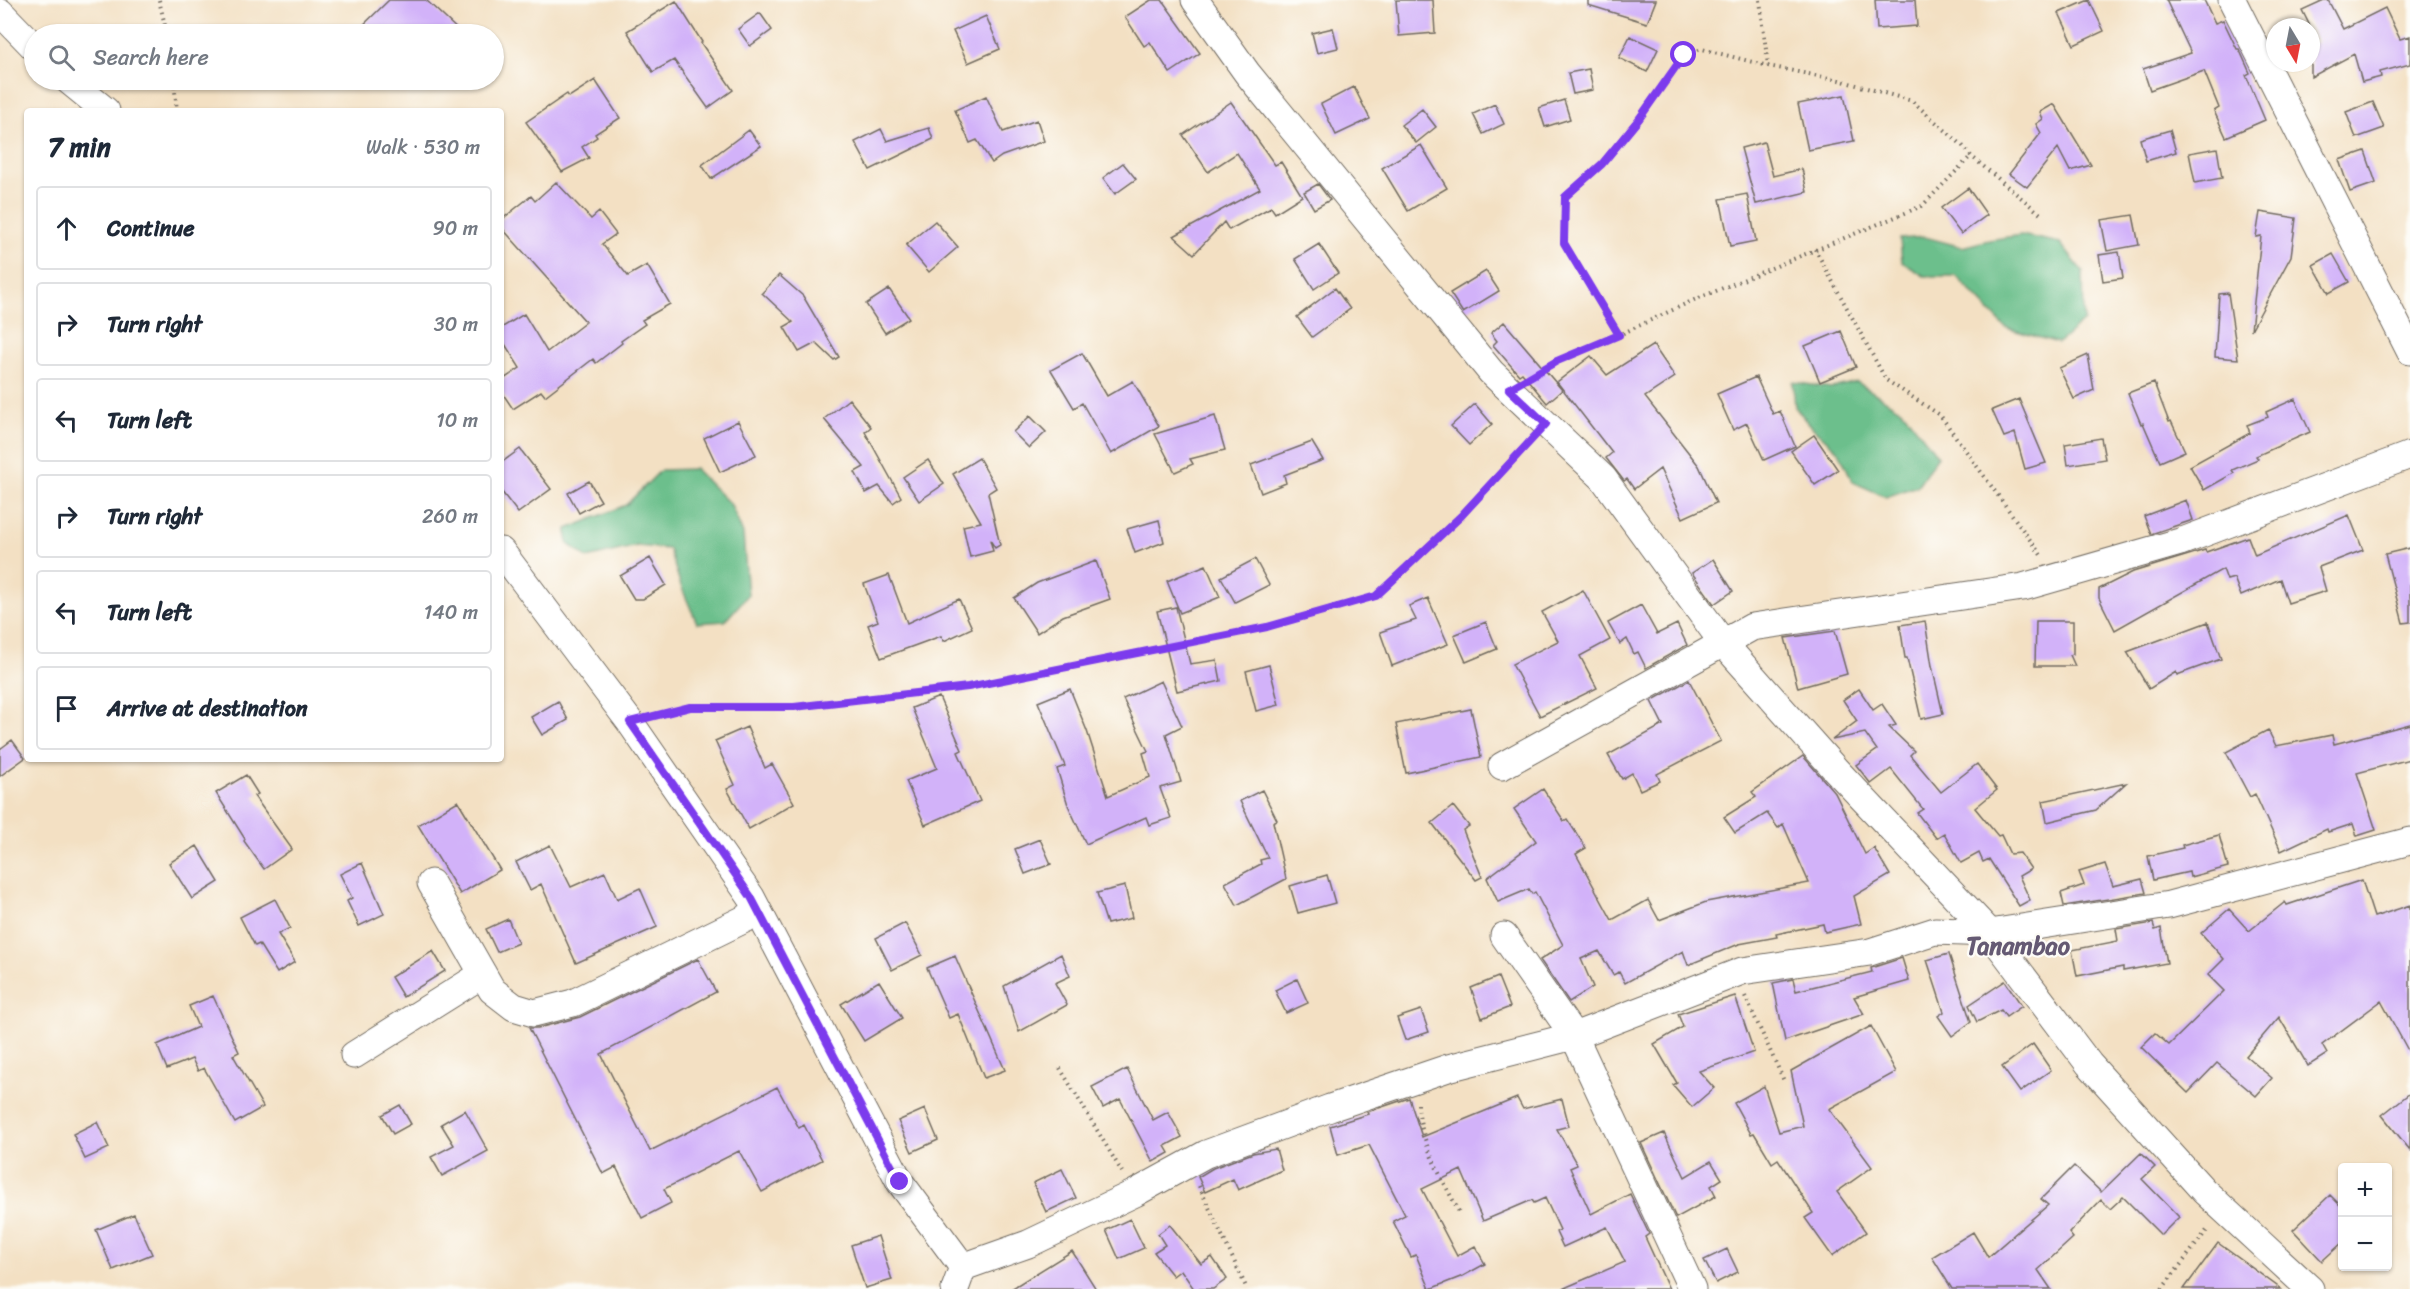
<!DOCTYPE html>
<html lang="en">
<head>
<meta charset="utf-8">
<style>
  :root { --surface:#fff; --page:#f6f6f7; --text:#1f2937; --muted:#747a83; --line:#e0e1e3 }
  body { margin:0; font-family:Sriracha,sans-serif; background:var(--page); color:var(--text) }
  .controls { position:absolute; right:18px; bottom:18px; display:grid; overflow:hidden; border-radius:6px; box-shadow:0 2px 4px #0004 }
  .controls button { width:54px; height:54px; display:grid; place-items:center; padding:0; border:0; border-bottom:2px solid var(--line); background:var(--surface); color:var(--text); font:30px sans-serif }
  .compass { position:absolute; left:2266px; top:18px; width:54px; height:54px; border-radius:50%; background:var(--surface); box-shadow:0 2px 4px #0004; rotate:170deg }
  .stop { position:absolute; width:18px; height:18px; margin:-14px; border:4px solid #7c3aed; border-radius:50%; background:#fff }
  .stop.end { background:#7c3aed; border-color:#fff; box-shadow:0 2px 6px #0008 }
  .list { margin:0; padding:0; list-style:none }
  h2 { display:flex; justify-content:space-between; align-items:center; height:78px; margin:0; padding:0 24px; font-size:26px }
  h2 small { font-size:20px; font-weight:400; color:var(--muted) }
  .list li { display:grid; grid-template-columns:39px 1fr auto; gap:18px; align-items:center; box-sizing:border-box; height:84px; margin:0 12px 12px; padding:0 12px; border:2px solid var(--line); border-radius:6px }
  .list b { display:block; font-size:22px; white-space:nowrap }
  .list em { font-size:20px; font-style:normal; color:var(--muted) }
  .icon { flex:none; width:33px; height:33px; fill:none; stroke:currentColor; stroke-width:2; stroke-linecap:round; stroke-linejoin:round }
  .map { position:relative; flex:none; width:2410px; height:1289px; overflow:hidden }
  .search { position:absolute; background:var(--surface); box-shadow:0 2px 4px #0004; left:24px; top:24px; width:480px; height:66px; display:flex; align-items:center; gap:15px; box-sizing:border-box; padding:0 21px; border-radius:33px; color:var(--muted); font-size:22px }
  .panel { position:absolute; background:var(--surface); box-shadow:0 2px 4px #0004; left:24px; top:108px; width:480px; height:654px; border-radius:6px }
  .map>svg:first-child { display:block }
</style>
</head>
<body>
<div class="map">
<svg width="2410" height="1289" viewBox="0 0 2410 1289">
  <rect width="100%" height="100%" fill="#fdfcf7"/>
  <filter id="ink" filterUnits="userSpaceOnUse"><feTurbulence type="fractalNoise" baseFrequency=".0167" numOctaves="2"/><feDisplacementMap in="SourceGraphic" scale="12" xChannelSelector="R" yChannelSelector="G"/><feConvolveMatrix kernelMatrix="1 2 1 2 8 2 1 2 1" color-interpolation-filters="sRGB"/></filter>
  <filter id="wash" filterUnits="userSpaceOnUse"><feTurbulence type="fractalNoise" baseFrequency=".008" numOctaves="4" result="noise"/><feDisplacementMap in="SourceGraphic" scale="24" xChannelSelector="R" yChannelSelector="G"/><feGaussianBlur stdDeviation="1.35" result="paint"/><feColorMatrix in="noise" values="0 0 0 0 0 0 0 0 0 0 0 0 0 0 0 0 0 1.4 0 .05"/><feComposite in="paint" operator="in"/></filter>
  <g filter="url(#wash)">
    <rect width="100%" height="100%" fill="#f3e0c3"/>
    <path fill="#6cbf8c" stroke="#4c755c" stroke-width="1.5" d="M2021 235 2060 243 2083 272 2084 321 2058 343 2006 328 1956 276H1924L1902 262 1900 239 1925 237 1962 247 1989 240Z
      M1793 382 1831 388 1857 382 1903 411 1938 456 1917 486 1886 497 1853 482 1839 452 1814 429 1795 407Z
      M695 469 731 505 743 534 748 595 725 621 697 623 681 586 669 549 637 546 587 558 567 543V529L626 505 661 470Z"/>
    <g id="blocks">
      <path fill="#d2b2f9" d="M389 0H426L462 34H354Z
        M1151 0H1162L1200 53 1170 73 1150 42 1144 46 1125 17Z
        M1396 0H1433L1435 33 1399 36Z
        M1588 0H1656L1647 23 1588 5Z
        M1875 0H1915L1917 26 1877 29Z
        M2089 0 2104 31 2074 45 2059 13Z
        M2166 0H2204L2215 23 2223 20 2237 49H2239L2241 53 2250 73 2246 75 2265 120 2226 137 2214 111 2219 108 2204 71 2150 90 2143 69 2191 53Z
        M2324 0H2328L2343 29 2385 8 2400 39 2410 36V64L2380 72 2381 77 2362 82 2354 54 2311 77V45L2318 42 2302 10Z
        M676 1 702 42 701 43 733 90 708 108 674 60 653 72 627 31Z
        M760 13 772 30 750 46 738 29Z
        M986 16 1000 49 968 63 953 31Z
        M1333 28 1338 48 1317 53 1312 33Z
        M1630 36 1658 49 1647 72 1619 58Z
        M1589 69 1593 90 1573 94 1568 73Z
        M595 80 620 118 595 134 597 137 582 147 589 158 562 172 526 122 567 94 569 97Z
        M1354 87 1370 119 1336 135 1321 104Z
        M1844 95 1854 141 1808 150 1798 104Z
        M986 96 1003 132 1037 120 1044 141 1002 156 992 163 977 140 970 143 955 110Z
        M1564 100 1570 119 1545 127 1539 108Z
        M1231 102 1275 165 1281 162 1302 196 1275 213 1271 207 1229 230 1224 222 1194 254 1174 236 1260 189 1237 153 1208 172 1183 135Z
        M2373 102 2384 128 2356 138 2346 112Z
        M1495 104 1504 124 1483 134 1473 114Z
        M2054 104 2091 165 2070 171 2058 148 2027 187 2009 174 2041 133 2036 124 2043 119 2040 112Z
        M1422 109 1436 127 1416 143 1401 125Z
        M929 128 933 139 870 170 855 142 881 129 887 141Z
        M749 130 761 146 711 179 702 165Z
        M2170 130 2176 152 2146 161 2140 139Z
        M1764 142 1773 176 1802 169 1807 192 1756 204 1741 148Z
        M1421 145 1447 188 1408 211 1382 168Z
        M2217 148 2222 178 2195 183 2189 153Z
        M2365 151 2376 183 2350 192 2339 160Z
        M1123 163 1136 179 1115 194 1103 178Z
        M556 182 591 219 599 212 616 234 602 244 628 276 647 265 670 304 642 320 645 324 621 341 622 343 596 363 593 359 545 396 541 391 513 409 501 391V381L520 368 501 338V328L524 314 547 352 586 322 501 227V220L531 196 535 201Z
        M1318 184 1330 200 1314 209 1304 192Z
        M1968 188 1987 215 1961 234 1941 208Z
        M1747 194 1756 241 1730 246 1720 199Z
        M2260 212 2296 218 2291 256 2251 330 2261 236 2256 237Z
        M2133 215 2139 245 2107 251 2101 220Z
        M935 221 958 247 929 272 906 245Z
        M1319 244 1338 273 1314 289 1295 259Z
        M2119 252 2123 278 2103 281 2099 255Z
        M2333 254 2349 282 2329 293 2313 265Z
        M1486 271 1499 291 1463 313 1450 293Z
        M779 275 803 296 839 357 834 360 816 343 799 352 784 327 793 322 762 293Z
        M1335 288 1350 309 1312 337 1297 317Z
        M889 289 909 318 885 333 866 304Z
        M2228 293 2238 359 2215 357 2219 294Z
        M1504 322 1562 390 1547 403 1522 373 1519 375 1493 345 1497 341 1491 333Z
        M1841 331 1856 367 1820 382 1805 346Z
        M1653 345 1675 377 1645 397 1699 466 1716 503 1683 518 1660 469 1634 489 1627 479 1624 481 1606 458 1612 453 1557 382 1591 356 1607 375Z
        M1082 353 1107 396 1133 381 1159 426 1111 454 1082 403 1074 408 1051 370Z
        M2088 355 2094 390 2074 399 2059 368Z
        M1756 377 1773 414 1780 411 1795 446 1764 460 1747 423 1733 430 1717 394Z
        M2154 383 2169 422 2171 421 2185 451 2160 462 2143 423 2141 424 2128 393Z
        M849 399 871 427 865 432 901 497 893 503 879 486 866 493 855 472 864 467 824 419Z
        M2019 399 2046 463 2025 469 2015 433 2004 437 1992 410Z
        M2295 399 2310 432 2256 456 2258 459 2232 470 2234 473 2204 490 2190 466 2250 433 2247 425 2268 417 2266 412Z
        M1475 404 1492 424 1469 445 1451 426Z
        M1030 416 1046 432 1029 448 1013 432Z
        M1215 416 1225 450 1190 459 1193 464 1175 472 1155 434Z
        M738 421 756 455 720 472 704 438Z
        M1814 435 1838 470 1815 485 1791 451Z
        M2101 438 2105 459 2068 465 2065 444Z
        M1312 442 1323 460 1284 475 1286 483 1261 493 1251 465Z
        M520 449 551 489 518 513 501 491V463Z
        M979 458 996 488 988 493 1000 545 995 548 990 540 993 551 970 557 963 526 981 522 953 474Z
        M928 460 944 484 919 501 903 477Z
        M589 481 601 501 579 513 568 493Z
        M2186 500 2193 520 2151 534 2144 516Z
        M2349 515 2363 550 2319 567 2326 591 2288 603 2280 579 2241 596 2234 578 2227 580 2223 569 2115 630 2099 598V589L2133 572 2205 550 2206 552 2248 537 2255 555Z
        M1159 520 1164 542 1135 553 1127 529Z
        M2410 548V622L2403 623 2385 554Z
        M650 558 666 585 643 599H634L620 576Z
        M1255 559 1269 585 1235 602 1221 577Z
        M1713 559 1733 591 1714 604 1692 573Z
        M1096 561 1110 599 1063 616 1037 633 1014 598 1037 583Z
        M1206 565 1220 597 1180 613 1167 581Z
        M889 575 907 623 959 599 972 628 944 641 941 636 881 658 868 625 878 621 864 584Z
        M1583 590 1610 640 1580 656 1597 688 1540 716 1512 664 1558 641 1542 612Z
        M1428 598 1448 644 1392 666 1380 632 1416 620 1409 606Z
        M1641 605 1657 634 1677 624 1687 645 1646 668 1638 652 1634 654 1627 639 1620 644 1608 623Z
        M1176 607 1190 664 1217 660 1221 681 1177 691 1157 611Z
        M1925 621 1932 666 1943 714 1921 719 1907 658H1905L1900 625Z
        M2036 621H2073V654L2070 655 2075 666H2035Z
        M1486 622 1497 649 1466 662 1454 635Z
        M2208 622 2221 659 2177 675 2176 672 2149 689 2127 652Z
        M1835 631 1847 674 1798 688 1785 638Z
        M1269 665 1279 705 1256 711 1246 671Z
        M1689 680 1721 741 1657 774 1660 781 1640 790 1632 773 1622 779 1608 755 1663 725 1651 701Z
        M1161 681 1182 726 1166 734 1181 782 1160 788 1171 818 1149 825 1146 817 1086 844 1068 805 1057 769 1065 766 1038 702 1070 689 1087 731 1108 796 1150 777 1143 753 1148 751 1123 699Z
        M1859 689 1873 710 1882 704 1896 725 1889 727 1914 751 1910 755 1941 792 1977 764 1997 790 1975 808 1998 836 2001 835 2010 854 2020 853 2031 869 2019 876 2030 900 2019 906 1989 859 1983 862 1979 853 1961 863 1944 833 1936 838 1917 813 1923 809 1891 769 1871 784 1856 765 1877 750 1865 733 1832 740 1857 721 1843 700Z
        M939 697 962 750 958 752 980 801 925 825 906 781 937 768 912 708Z
        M558 701 568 720 542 735 531 717Z
        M1471 709 1481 757 1406 773 1396 724Z
        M2410 724V759L2357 773 2376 830 2357 836 2353 824 2328 832 2327 829 2281 851 2255 794 2250 797 2226 752 2268 730 2276 746 2332 735 2334 744Z
        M747 727 765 768 772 764 794 803 749 829 727 789 735 785 715 741Z
        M12 740 25 758 0 776V749Z
        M1803 756 1835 793 1865 854 1874 848 1890 875 1854 896 1861 924 1825 932 1823 924 1776 934 1777 937 1739 944 1688 965 1683 951 1625 983 1619 972 1613 975 1599 951 1581 959 1593 987 1569 1002 1540 960 1563 945 1535 892 1532 894 1529 889 1498 902 1487 878 1536 841 1514 809 1543 789 1564 821 1567 819 1586 848 1576 854 1612 920 1648 900 1659 920 1706 902 1809 883 1783 824 1778 828 1767 813 1735 833 1724 817 1756 797 1752 792Z
        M246 775 258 794 254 796 292 849 264 869 244 841 245 839 216 793Z
        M2126 783 2096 810 2047 822 2043 801Z
        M1262 790 1277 820 1273 822 1286 879 1237 905 1225 883 1261 864 1260 860 1268 858 1240 801Z
        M458 801 500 870 460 894 418 825Z
        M1453 806 1469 826 1463 830 1482 877 1476 880 1432 823Z
        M2219 835 2228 867 2190 877 2189 872 2153 880 2148 856 2183 848 2182 845Z
        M1040 839 1051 864 1025 874 1015 849Z
        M550 845 571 887 605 872 617 899 640 888 657 927 576 963 541 884 530 890 516 862Z
        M197 846 219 882 192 899 169 863Z
        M362 863 384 914 359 926 347 901 352 898 340 874Z
        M2105 864 2113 886 2142 879 2146 893 2064 906 2061 893 2084 885 2079 872Z
        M1327 875 1335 903 1298 913 1290 886Z
        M2362 880 2374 917 2410 905V1054L2381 1001 2322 1045 2327 1054 2308 1066 2279 1017 2246 1056 2272 1078 2256 1096 2217 1063 2188 1093 2141 1047 2155 1033 2169 1045 2224 991 2208 975 2224 959 2201 933 2229 909 2249 931 2285 902 2287 905Z
        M1125 886 1132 918 1107 924 1097 893Z
        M275 899 290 928 278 934 295 962 277 973 259 944 255 946 240 917Z
        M508 919 518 943 497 952 486 929Z
        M905 923 922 955 892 970 876 938Z
        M2153 923 2155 930 2161 928 2167 963 2123 971V967L2077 976 2072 950 2118 941 2116 929Z
        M433 951 445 971 403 997 391 977Z
        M1061 954 1070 976 1055 983 1067 1005 1019 1032 1004 986Z
        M1949 954 1971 1022 1952 1036 1938 1016 1944 1012 1927 960Z
        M955 956 1005 1070 984 1078 958 1014 949 1018 927 968Z
        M1902 958 1909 981 1854 997 1864 1014 1785 1041 1773 983 1793 979 1796 991 1872 972 1871 968Z
        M698 959 716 992 601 1054 650 1151 777 1087 799 1128 804 1125 822 1160 762 1192 739 1151 664 1189 671 1203 642 1218 616 1167 603 1174 529 1028H538L580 1017Z
        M1498 977 1510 1007 1482 1018 1471 988Z
        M1297 979 1308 1003 1286 1013 1275 990Z
        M879 981 902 1018 864 1041 841 1004Z
        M2005 981 2022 1006 2006 1017 2001 1010 1977 1022 1969 1005Z
        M213 996 239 1052 233 1055 263 1107 235 1123 204 1068 198 1071 192 1059 167 1069 157 1045 198 1027 189 1006Z
        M1735 996 1754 1052 1699 1071 1714 1088 1692 1107 1673 1085 1677 1083 1654 1044 1683 1027 1678 1014Z
        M1421 1010 1429 1032 1405 1040 1397 1018Z
        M1871 1026 1896 1072 1829 1109 1872 1167 1837 1192 1866 1232 1832 1256 1805 1218 1813 1213 1778 1159 1772 1163 1754 1133 1751 1134 1734 1103 1764 1086 1779 1132 1803 1126 1791 1071Z
        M2033 1044 2051 1070 2020 1092 2002 1067Z
        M1127 1069 1153 1120 1168 1112 1182 1137 1165 1146 1169 1153 1153 1162 1120 1099 1103 1108 1092 1087Z
        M2410 1093V1150L2382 1115Z
        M1409 1098 1422 1137 1517 1098 1523 1109 1562 1099 1569 1126 1557 1129 1577 1165 1570 1168 1591 1214 1630 1194 1649 1234 1645 1237 1669 1289H1562L1625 1262 1607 1227 1563 1247 1556 1232 1560 1230 1545 1198 1534 1203 1532 1200 1483 1221 1461 1170 1422 1189 1457 1256 1475 1246 1485 1264 1463 1276 1430 1289 1416 1255 1411 1257 1393 1221 1405 1215 1369 1145 1338 1155 1330 1126 1368 1114 1367 1112Z
        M400 1105 411 1124 393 1134 382 1115Z
        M925 1109 938 1140 912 1152 898 1121Z
        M465 1110 488 1151 442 1176 431 1157 454 1145 441 1124Z
        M97 1122 109 1148 85 1159 73 1134Z
        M1664 1133 1685 1177 1711 1161 1722 1179 1711 1186 1716 1196 1676 1218 1641 1143Z
        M1276 1149 1282 1170 1238 1190 1233 1179 1205 1192 1198 1177 1213 1168 1253 1153Z
        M2141 1153 2155 1167 2142 1179 2179 1217 2161 1235 2123 1197 2110 1209 2101 1200 2069 1233 2073 1238 2038 1270 2051 1289H1952L1932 1257 1973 1232 1988 1257 2048 1205 2041 1199 2074 1166 2101 1192Z
        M1062 1169 1076 1198 1046 1212 1033 1183Z
        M2330 1195 2343 1208V1242L2322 1261 2293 1230Z
        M134 1214 152 1254 113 1270 96 1230Z
        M1130 1219 1144 1248 1119 1259 1106 1230Z
        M1170 1225 1201 1264 1212 1257 1227 1279 1213 1289H1194L1181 1270 1173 1276 1154 1252 1165 1245 1158 1234Z
        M878 1236 892 1280 865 1288 851 1245Z
        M2218 1243 2281 1289H2184Z
        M1727 1249 1738 1272 1716 1283 1704 1260Z
        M1072 1251 1096 1289H1011Z"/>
    </g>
  </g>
  <g filter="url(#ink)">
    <use href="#blocks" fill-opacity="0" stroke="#716a60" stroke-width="1.5"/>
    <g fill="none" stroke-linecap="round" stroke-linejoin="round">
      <defs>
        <path id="minor" d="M1195 0 1247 73 1491 372 1603 478 1723 643 1835 769 1990 933 2089 1064 2204 1191 2310 1289
          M2232 0 2410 351
          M0 12 34 47
          M68 80 106 111
          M501 551 630 722 751 897 900 1182 963 1267
          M1502 766 1752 627 2023 587 2180 542 2410 455
          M431 883 492 990 514 1007 534 1013 573 1003 759 912
          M1504 936 1574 1036 1692 1289
          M354 1055 483 974
          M955 1289 963 1267 1028 1244 1135 1193 1206 1154 1330 1108 1448 1068 1574 1036 1742 971 1870 952 1935 931 1990 933 2169 905 2410 841"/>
      </defs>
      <use href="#minor" stroke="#716a60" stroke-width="29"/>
      <path stroke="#716a60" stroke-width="4" stroke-dasharray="1.5 4.5" stroke-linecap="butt" d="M159 0 167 34
        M1760 0 1768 66
        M174 80 177 111
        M1815 249 1886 380 1940 415 2041 555
        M1619 335 1564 243 1565 197 1602 164 1639 119 1684 55 1702 49 1768 66 1839 80 1912 101 1962 145 1971 156 2043 216
        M1531 377 1557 361 1619 335 1694 300 1922 206 1971 156
        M656 715 690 707H794L968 687 1267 627 1376 596 1461 516 1529 442
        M1745 996 1785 1083
        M1060 1068 1122 1172
        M1418 1104C1420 1142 1442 1178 1459 1212
        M1199 1186 1247 1289
        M2162 1289 2208 1229"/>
      <use href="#minor" stroke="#fff" stroke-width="27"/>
    </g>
  </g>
  <g fill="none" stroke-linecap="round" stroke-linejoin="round" filter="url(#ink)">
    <path stroke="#7c3aed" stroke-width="8" d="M900 1182 751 897 630 722 690 707H794L968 687 1267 627 1376 596 1461 516 1546 424 1509 389 1557 361 1619 335 1564 243 1565 197 1602 164 1639 119 1684 55"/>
  </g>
  <g text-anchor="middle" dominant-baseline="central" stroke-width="4.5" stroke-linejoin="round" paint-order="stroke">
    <g font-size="24" font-weight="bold" fill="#655a73" stroke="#fdfcf7">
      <text x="2018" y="946">Tanambao</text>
    </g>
  </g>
</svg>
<div class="controls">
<button>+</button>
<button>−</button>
</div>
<svg class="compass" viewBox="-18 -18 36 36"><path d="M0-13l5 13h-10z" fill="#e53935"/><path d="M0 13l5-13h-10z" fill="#747a83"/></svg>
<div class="stop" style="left:1684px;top:55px"></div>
<div class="stop end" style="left:900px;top:1182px"></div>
<div class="search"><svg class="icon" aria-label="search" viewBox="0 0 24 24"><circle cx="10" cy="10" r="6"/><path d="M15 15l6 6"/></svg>Search here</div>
<section class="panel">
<h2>7 min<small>Walk · 530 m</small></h2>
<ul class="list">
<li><svg class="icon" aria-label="ahead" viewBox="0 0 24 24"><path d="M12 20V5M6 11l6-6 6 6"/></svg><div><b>Continue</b></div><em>90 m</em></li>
<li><svg class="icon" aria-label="right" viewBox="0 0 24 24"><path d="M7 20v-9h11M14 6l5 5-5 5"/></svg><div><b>Turn right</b></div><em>30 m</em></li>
<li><svg class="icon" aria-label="left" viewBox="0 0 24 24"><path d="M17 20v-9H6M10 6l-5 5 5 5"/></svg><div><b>Turn left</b></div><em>10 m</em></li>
<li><svg class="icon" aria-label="right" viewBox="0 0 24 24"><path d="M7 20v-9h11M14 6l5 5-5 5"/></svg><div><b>Turn right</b></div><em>260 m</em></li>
<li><svg class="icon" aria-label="left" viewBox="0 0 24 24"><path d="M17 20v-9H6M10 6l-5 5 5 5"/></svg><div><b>Turn left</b></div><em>140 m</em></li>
<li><svg class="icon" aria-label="arrive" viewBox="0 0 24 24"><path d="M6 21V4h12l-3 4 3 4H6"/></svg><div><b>Arrive at destination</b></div></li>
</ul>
</section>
</div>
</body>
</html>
